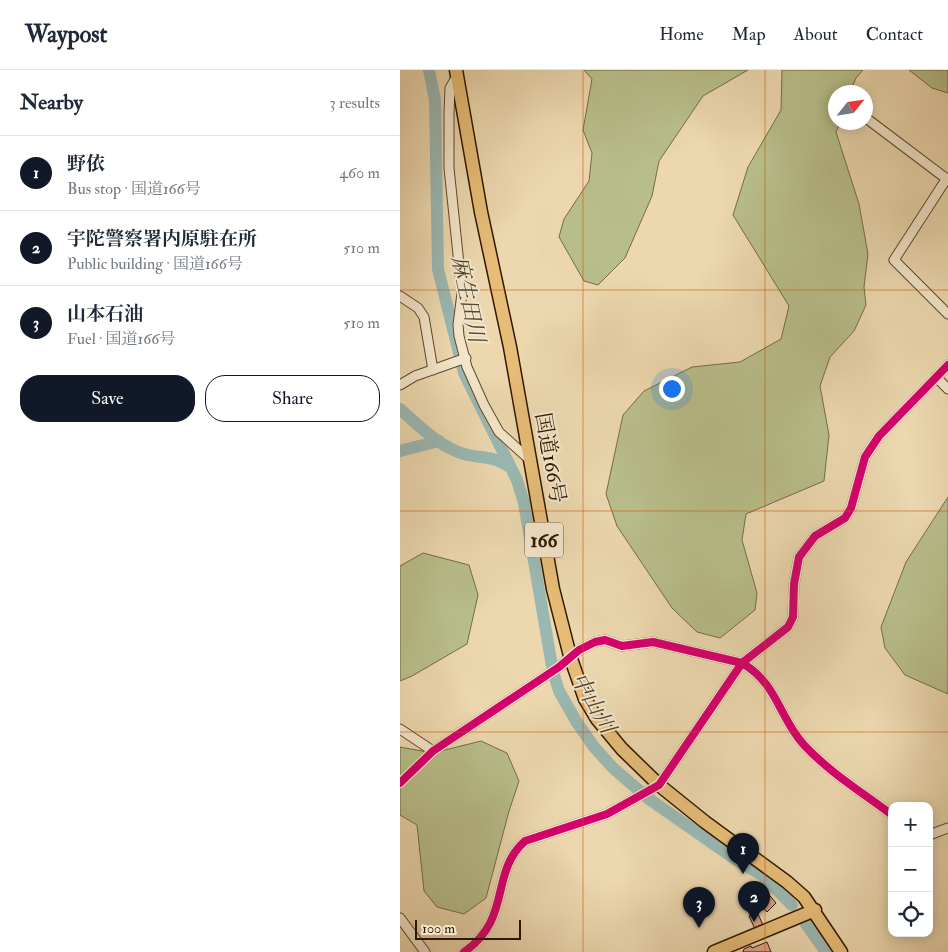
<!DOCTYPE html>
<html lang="en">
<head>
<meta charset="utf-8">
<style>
  :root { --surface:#fff; --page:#f6f6f7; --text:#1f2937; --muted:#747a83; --line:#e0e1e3; --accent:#111827 }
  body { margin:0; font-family:"IM FELL Double Pica","Noto Serif JP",serif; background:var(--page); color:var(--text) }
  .controls { position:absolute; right:15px; bottom:15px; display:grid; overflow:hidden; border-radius:10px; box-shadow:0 2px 12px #0003 }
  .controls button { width:45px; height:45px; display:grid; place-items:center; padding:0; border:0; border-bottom:1px solid var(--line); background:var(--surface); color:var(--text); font:25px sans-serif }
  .compass { position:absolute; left:428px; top:15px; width:45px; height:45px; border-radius:50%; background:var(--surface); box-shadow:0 2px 12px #0003; rotate:60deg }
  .scale { position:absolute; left:15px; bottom:12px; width:106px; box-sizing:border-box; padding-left:5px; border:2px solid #301900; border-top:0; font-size:14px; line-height:18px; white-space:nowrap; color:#301900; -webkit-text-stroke:4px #f3e5ca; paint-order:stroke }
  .you { position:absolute; left:271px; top:318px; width:18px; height:18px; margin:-12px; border:4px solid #fff; border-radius:50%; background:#1a73e8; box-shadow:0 0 0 8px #1a73e833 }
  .badge { display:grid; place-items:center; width:32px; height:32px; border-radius:50%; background:var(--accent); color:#fff; font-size:16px; font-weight:700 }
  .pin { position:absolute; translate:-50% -41px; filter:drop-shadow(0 1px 2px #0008) }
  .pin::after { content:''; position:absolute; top:26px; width:18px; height:15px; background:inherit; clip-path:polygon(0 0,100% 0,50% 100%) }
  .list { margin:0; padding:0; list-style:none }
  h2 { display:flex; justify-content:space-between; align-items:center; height:65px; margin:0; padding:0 20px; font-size:21px }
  h2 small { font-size:16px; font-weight:400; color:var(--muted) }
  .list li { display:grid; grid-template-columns:32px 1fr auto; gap:15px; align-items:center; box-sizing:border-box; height:75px; padding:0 20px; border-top:1px solid var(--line) }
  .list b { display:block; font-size:19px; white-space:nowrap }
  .list p { margin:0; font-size:16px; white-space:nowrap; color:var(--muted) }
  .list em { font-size:16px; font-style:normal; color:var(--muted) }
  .actions { display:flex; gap:10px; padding:15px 20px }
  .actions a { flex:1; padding:11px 0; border:1px solid var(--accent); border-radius:20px; text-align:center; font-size:18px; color:var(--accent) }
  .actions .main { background:var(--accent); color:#fff }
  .icon { flex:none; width:28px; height:28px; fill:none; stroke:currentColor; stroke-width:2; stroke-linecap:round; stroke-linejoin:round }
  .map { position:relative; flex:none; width:548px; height:882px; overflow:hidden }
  header { display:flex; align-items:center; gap:30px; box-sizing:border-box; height:70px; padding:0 25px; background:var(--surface); border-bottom:1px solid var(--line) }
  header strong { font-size:24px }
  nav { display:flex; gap:28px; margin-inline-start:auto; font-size:18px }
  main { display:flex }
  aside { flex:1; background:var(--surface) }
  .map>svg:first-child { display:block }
</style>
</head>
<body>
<header>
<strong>Waypost</strong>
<nav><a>Home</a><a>Map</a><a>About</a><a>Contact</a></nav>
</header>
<main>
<aside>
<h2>Nearby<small>3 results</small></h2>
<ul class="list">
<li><span class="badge">1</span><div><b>野依</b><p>Bus stop · 国道166号</p></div><em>460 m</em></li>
<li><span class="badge">2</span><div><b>宇陀警察署内原駐在所</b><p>Public building · 国道166号</p></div><em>510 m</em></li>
<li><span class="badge">3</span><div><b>山本石油</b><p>Fuel · 国道166号</p></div><em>510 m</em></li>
</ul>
<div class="actions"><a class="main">Save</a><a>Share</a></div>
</aside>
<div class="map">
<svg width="548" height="882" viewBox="0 0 548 882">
  <rect width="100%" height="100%" fill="#ecd7ae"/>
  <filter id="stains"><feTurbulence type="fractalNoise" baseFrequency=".004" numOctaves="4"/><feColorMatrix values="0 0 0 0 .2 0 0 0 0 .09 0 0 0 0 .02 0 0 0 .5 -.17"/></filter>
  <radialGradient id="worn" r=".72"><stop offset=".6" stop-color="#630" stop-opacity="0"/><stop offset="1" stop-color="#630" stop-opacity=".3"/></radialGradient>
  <path fill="#b8be8a" stroke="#746c45" d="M184 0H348L303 26 259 91 252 126 225 188 198 215 184 211 159 167 164 149 189 111 192 83 183 60 192 9Z
    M382 0H463L456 8 450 22H436V52L440 53 436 62 459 134 468 184 464 217 466 235 454 261 430 287 420 316 429 365 424 411 346 444 342 470 357 523 355 540 320 568 297 562 272 538 217 456 206 424 223 345 244 321 292 297 340 292 381 269 389 236 333 145 348 97 381 40Z
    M509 0H548V23L532 18Z
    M548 427V624L505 605 485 578 481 557 506 492Z
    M23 483 69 495 78 525 67 574 12 606 0 611V496Z
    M81 671 107 683 119 711 109 741 86 828 64 844 37 837 24 821 17 755 0 745V677L33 683Z"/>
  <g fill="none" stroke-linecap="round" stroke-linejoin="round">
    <path stroke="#9ab8b2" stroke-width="12" d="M29 0 35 30 38 199 64 303 117 410 124 433 153 602 159 621 176 651 194 677 213 698 249 729 338 791 362 805 392 835
      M0 339C19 356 40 377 64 384 81 389 92 385 108 396
      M0 381 39 371
      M406 854 426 882"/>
  </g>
  <path fill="#e2a68c" stroke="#301900" d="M364 819 376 833 367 842 354 828Z
    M357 842 363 855 355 859 349 846Z
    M367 872 371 882H343L344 879 351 876 352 878Z"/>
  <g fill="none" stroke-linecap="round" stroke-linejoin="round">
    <defs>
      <path id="minor" d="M57 6 50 18 49 42V98L62 223 58 255 59 266 67 297 84 335 99 362 130 390
        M466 48 548 110
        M547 108 494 190 548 244
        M0 226 18 238 24 247 33 300
        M536 307 548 319
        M0 315 15 306 66 288
        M0 659 33 681
        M0 713 33 681 159 597 179 580 195 572 205 570 222 576 253 572 342 593C378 614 379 648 404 675 429 702 463 723 492 745
        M529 765 548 758
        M0 848 25 882
        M64 882C113 848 89 803 125 771L207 744 259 715 342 593 388 557 393 547 394 514 399 487 415 466 445 448 451 438 465 387 479 366 548 295"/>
      <path id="highway" d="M56 0 81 142 110 277 153 519 170 586 185 629 197 649 222 679 259 715 305 752 387 812 404 827 441 882
        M314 882 415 840"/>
    </defs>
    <use href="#minor" stroke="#5f482c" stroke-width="11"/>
    <use href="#highway" stroke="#301900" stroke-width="15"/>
    <use href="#minor" stroke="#f3e5ca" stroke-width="9"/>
    <use href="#highway" stroke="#e6bc77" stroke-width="12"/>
    <defs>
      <path id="cycleway" d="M0 713 33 681 159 597 179 580 195 572 205 570 222 576 253 572 342 593C378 614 379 648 404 675 429 702 463 723 492 745
        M64 882C113 848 89 803 125 771L207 744 259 715 342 593 388 557 393 547 394 514 399 487 415 466 445 448 451 438 465 387 479 366 548 295"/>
    </defs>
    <use href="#cycleway" stroke="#f3e5ca" stroke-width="11"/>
    <use href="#cycleway" stroke="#d6006c" stroke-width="8"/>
  </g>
  <path fill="none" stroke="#cc4f0a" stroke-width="1" stroke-opacity="0.55" d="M183 0V882M365 0V882M0 220H548M0 441H548M0 662H548"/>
  <g text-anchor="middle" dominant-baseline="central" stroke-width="4" stroke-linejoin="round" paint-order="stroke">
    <rect fill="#f3e5ca" stroke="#6a563d" stroke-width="1" x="125" y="452.5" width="38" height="35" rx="4"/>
    <g font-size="20" font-weight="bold" fill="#301900">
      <text x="144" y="470">166</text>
    </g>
    <g font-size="21" fill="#301900" stroke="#f3e5ca">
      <text transform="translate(150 388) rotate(80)">国道166号</text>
    </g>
    <g font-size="22" font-style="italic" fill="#504935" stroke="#f3e5ca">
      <text transform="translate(68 229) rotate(78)">麻生田川</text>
      <text transform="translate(193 633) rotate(60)">中山川</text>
    </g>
  </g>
  <rect width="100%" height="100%" filter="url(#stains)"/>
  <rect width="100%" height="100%" fill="url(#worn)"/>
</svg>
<div class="controls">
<button>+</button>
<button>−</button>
<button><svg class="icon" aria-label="locate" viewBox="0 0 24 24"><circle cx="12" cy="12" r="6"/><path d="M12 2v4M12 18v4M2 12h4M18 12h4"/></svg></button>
</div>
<svg class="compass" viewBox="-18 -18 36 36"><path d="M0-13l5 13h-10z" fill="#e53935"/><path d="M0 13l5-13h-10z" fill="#747a83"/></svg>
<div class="scale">100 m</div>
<div class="you"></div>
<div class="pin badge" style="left:343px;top:804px">1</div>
<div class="pin badge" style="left:354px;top:852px">2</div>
<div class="pin badge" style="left:299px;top:858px">3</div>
</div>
</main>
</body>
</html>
